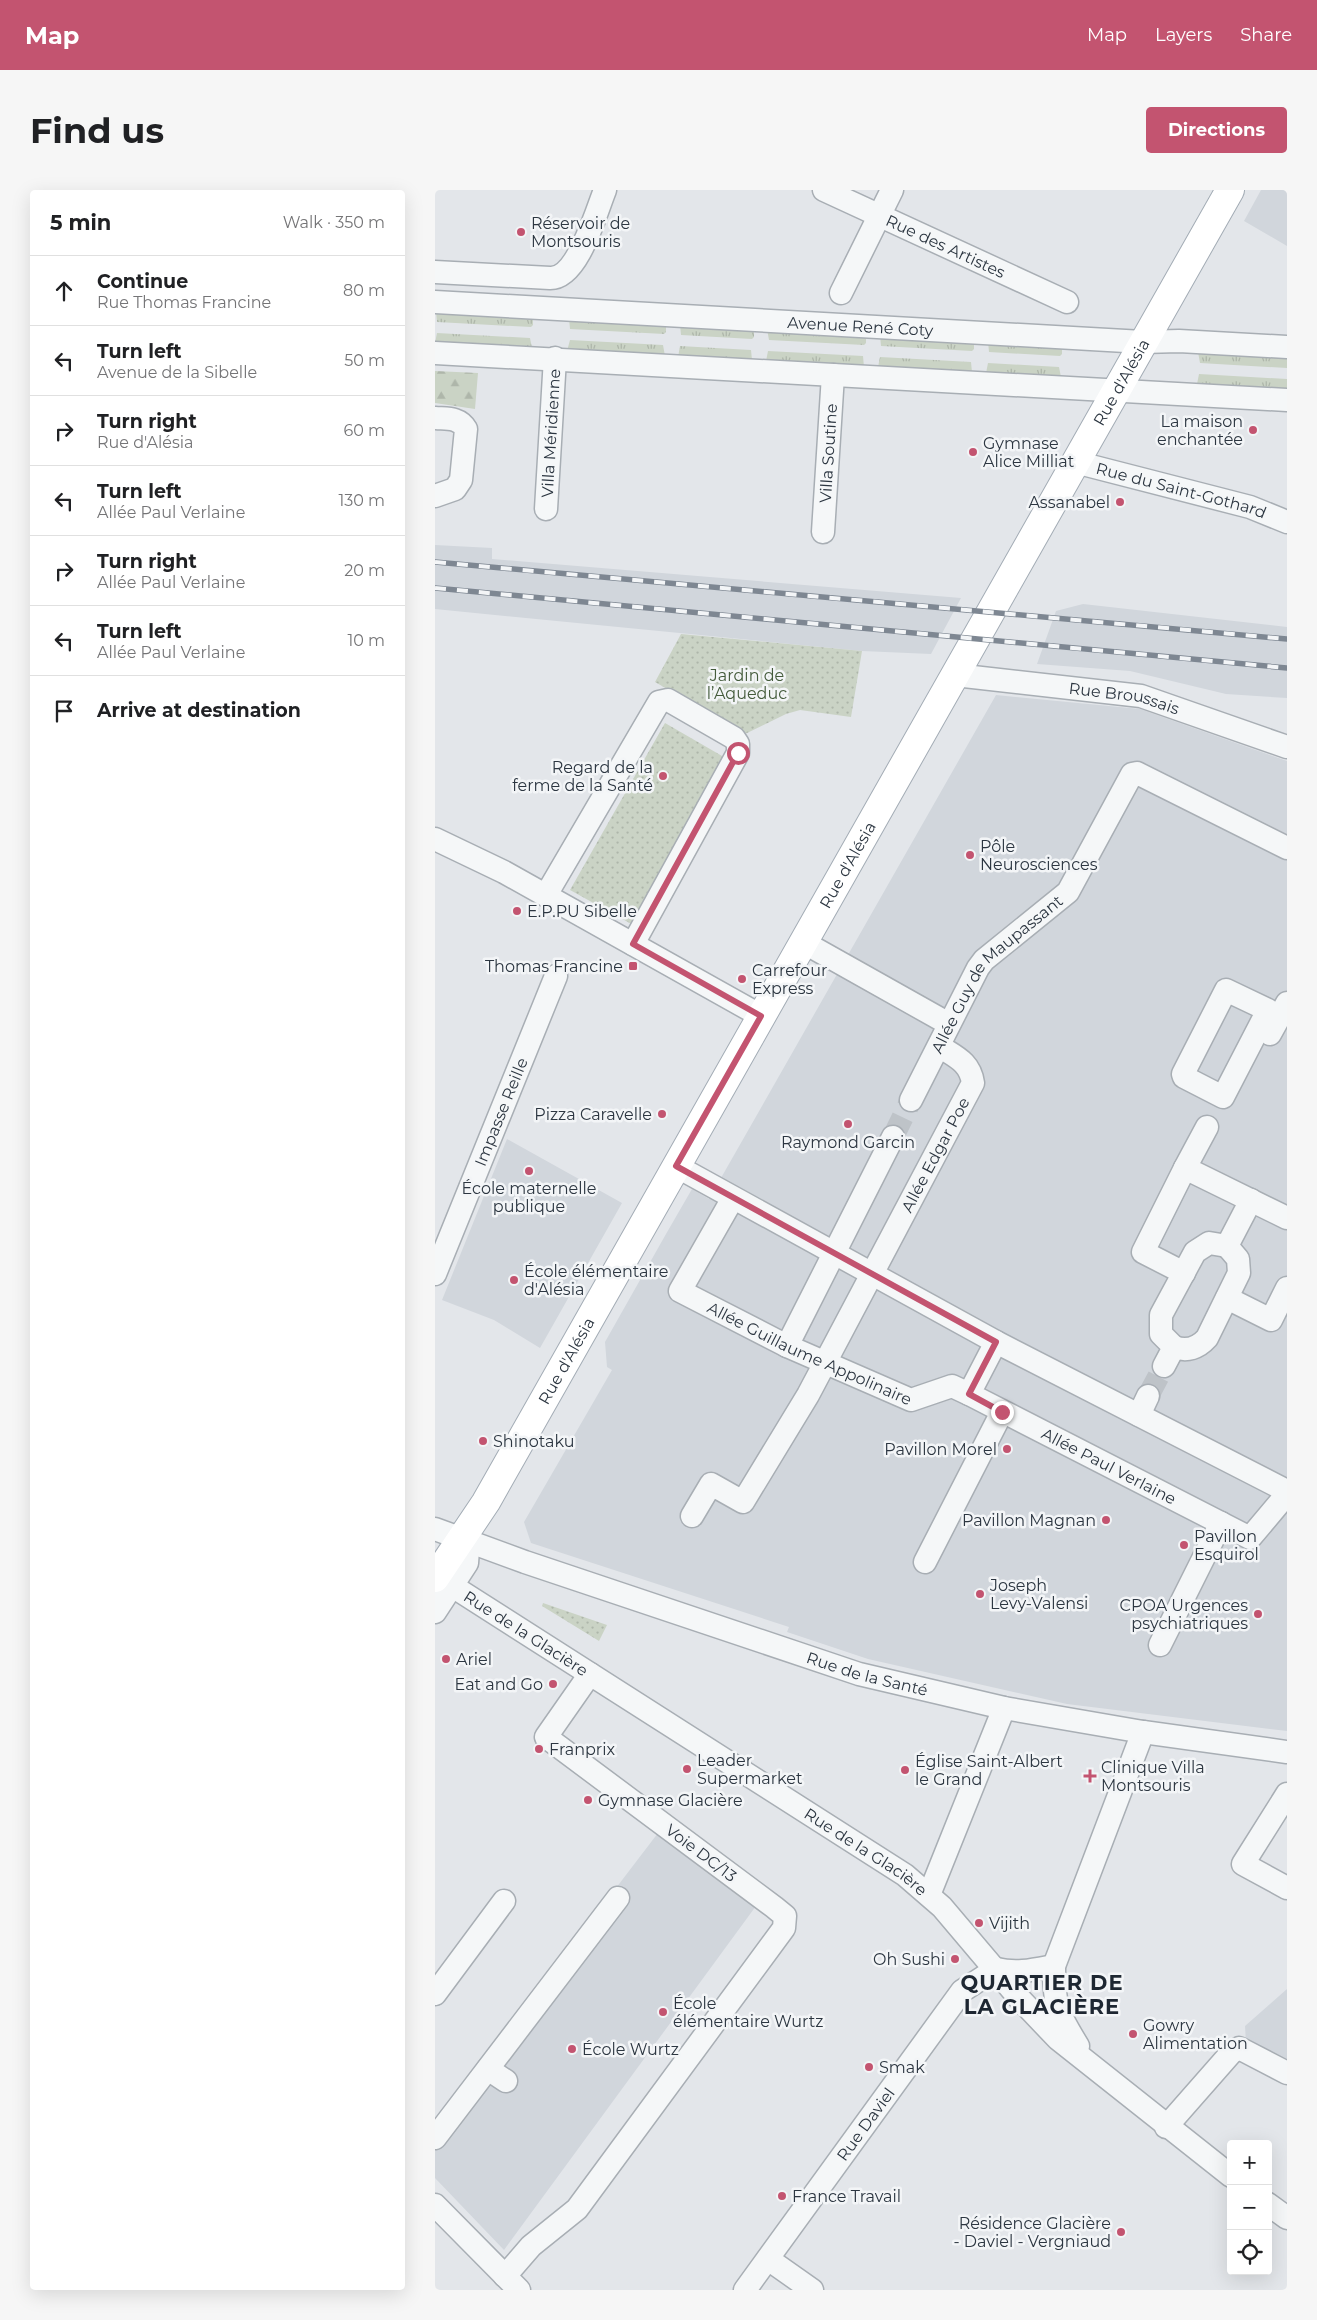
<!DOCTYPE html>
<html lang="en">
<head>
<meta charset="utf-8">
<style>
  :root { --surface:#fff; --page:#f6f6f6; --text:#202124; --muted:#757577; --line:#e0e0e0; --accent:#c35470 }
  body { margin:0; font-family:Montserrat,sans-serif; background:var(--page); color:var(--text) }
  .controls { position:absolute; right:15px; bottom:15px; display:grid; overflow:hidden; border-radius:5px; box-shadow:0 5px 20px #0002 }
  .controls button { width:45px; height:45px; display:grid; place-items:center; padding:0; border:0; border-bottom:1px solid var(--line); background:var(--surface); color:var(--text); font:25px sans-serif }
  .stop { position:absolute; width:15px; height:15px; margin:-11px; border:4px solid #c35470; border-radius:50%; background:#fff }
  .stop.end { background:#c35470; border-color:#fff; box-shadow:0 1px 5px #0008 }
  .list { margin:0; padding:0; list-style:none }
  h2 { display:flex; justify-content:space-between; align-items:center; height:65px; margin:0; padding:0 20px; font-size:21px }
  h2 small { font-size:16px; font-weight:400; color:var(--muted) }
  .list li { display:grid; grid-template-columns:32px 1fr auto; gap:15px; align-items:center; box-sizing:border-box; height:70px; padding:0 20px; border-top:1px solid var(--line) }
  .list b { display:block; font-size:19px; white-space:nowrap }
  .list p { margin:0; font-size:16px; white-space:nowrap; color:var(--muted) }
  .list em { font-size:16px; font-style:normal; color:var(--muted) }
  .icon { flex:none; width:28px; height:28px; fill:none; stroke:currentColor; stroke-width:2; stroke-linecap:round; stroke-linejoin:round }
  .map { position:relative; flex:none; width:852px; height:2100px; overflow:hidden; border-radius:5px }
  header { display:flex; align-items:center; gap:30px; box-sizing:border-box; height:70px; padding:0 25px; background:var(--accent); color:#fff }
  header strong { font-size:24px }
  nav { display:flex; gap:28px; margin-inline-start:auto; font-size:18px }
  .intro { display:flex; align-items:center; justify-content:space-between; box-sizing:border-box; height:120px; padding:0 30px }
  h1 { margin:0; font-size:35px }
  .button { padding:12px 22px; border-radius:5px; background:var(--accent); color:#fff; font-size:18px; font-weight:700 }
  main { display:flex; gap:30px; padding:0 30px }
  aside { flex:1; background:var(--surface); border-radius:5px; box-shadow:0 5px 20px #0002 }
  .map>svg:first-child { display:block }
</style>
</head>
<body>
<header>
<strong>Map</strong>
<nav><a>Map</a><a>Layers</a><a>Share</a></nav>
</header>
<div class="intro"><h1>Find us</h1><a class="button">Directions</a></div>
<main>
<aside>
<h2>5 min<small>Walk · 350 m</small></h2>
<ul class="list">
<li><svg class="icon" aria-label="ahead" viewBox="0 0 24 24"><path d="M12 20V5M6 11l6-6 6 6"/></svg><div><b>Continue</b><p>Rue Thomas Francine</p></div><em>80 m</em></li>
<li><svg class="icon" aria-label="left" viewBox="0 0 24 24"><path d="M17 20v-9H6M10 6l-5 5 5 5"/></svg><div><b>Turn left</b><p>Avenue de la Sibelle</p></div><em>50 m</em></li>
<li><svg class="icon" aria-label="right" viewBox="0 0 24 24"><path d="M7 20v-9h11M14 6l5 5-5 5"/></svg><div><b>Turn right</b><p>Rue d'Alésia</p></div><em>60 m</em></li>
<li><svg class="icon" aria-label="left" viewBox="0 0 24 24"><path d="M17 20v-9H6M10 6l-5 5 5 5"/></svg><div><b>Turn left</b><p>Allée Paul Verlaine</p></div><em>130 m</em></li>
<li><svg class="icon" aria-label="right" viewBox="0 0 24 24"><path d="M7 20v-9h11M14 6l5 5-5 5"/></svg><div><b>Turn right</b><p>Allée Paul Verlaine</p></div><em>20 m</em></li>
<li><svg class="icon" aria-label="left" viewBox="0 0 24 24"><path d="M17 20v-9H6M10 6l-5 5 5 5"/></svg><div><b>Turn left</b><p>Allée Paul Verlaine</p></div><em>10 m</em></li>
<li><svg class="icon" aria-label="arrive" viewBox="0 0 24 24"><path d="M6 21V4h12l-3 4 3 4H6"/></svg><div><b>Arrive at destination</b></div></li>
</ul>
</aside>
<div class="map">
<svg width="852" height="2100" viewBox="0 0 852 2100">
  <defs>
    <pattern id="grass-tufts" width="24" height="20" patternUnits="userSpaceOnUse" patternTransform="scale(1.25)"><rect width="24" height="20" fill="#cad3c5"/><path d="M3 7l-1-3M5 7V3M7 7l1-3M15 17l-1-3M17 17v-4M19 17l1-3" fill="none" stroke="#aeb6aa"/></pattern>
    <pattern id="forest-firs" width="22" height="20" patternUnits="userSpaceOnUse" patternTransform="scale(1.25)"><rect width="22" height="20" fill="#cad3c5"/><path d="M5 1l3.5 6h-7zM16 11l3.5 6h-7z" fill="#aeb6aa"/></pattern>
    <pattern id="park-dots" width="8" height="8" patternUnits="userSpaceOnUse" patternTransform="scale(1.25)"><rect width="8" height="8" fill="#cad3c5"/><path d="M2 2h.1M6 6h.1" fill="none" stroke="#aeb6aa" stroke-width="1.8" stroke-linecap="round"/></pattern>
  </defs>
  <rect width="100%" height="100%" fill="#e3e6ea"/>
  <path fill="#d1d6dc" d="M826 0H852V56L809 31Z
    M0 355 57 358V369L526 408 496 464 427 461 0 419Z
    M648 414 852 437V508L791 504 695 481 602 474 621 421Z
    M561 505 705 519 852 571V1541L632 1514 433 1469 352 1442 354 1437 96 1353 89 1332 177 1180 172 1177 170 1152 231 1044 257 999 274 1009Z
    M72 949 187 1013 105 1158 59 1130 7 1110Z
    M223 1643 321 1716 69 2060 0 1988V1935Z
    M852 1799V1875L811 1852 810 1836Z"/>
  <path fill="url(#grass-tufts)" d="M1 121 98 126V135L96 137 2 132Z
    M134 128 231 133V142L229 144 135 139Z
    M245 134 319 138V147L317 149 246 145Z
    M332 139 431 144V153L429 155 334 150Z
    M2 143 95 148 97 158 0 153Z
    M445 145 539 150V159L537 161 446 156Z
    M135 150 228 155 230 166 132 161Z
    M553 151 627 155V164L625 166 554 162Z
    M245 156 316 160 317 170 243 167Z
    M333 161 428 166 429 177 331 171Z
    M763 162 852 168V178L765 173Z
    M445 167 536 172 537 182 443 177Z
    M553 173 624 177 626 187 551 183Z
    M764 184 852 189V199L762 194Z"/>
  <path fill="url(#forest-firs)" d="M0 181 43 183 40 219 0 213Z"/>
  <path fill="url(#park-dots)" d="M246 444 427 461 416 527 365 520 351 524 310 544 220 492Z
    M230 533 294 570 200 736 135 700Z
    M108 1413 172 1435 164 1451 107 1416Z"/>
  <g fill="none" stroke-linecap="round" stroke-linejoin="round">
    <path stroke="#bec3c8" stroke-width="22" stroke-dasharray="22 11" stroke-linecap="butt" d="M458 947 476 910
      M713 1206 729 1176"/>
    <defs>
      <g id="minor">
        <path id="s1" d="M389 0 632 112"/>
        <path d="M0 82 115 88C143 89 161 22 170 0"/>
        <path d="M406 103 457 0"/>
        <path id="s2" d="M0 112 708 152 744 151 852 157"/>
        <path d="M0 163 852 210"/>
        <path d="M0 228C12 229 24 227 31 239L26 290 20 299 0 306"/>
        <path id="s3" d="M640 272 815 317 852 332"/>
        <path id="s4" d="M111 319 120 168"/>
        <path id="s5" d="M388 342 398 185"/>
        <path id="s6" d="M520 485 706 506 852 557"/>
        <path d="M0 649 69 682 326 826"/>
        <path d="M111 705 224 512 233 510 299 548 303 554V563L198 754"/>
        <path d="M368 752 514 834"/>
        <path d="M791 800 833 820 788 907 749 887 748 884Z"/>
        <path d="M835 844 852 813"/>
        <path id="s7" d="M476 910 543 778 549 770 633 702 697 584 702 583 852 658"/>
        <path d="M772 937 750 978 852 1028"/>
        <path d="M241 976 561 1152 852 1301"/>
        <path id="s8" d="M298 1008 245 1101 352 1156 476 1210 517 1196 534 1204"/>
        <path d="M749 1083 708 1062 750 978"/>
        <path id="s9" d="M0 1084 121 786"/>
        <path d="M792 1108 836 1130 852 1098"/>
        <path id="s10" d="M561 1152 534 1204 815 1348 852 1304"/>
        <path d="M352 1156 458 947"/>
        <path d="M739 1157C752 1162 763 1158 772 1148L804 1083 803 1069 792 1056 816 1010"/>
        <path d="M729 1176 739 1157 726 1144V1125L760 1062 774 1053 792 1056"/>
        <path d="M704 1225 713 1206"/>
        <path id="s11" d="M257 1326 276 1294 308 1312 373 1205 538 893C535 872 521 867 504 856"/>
        <path id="s12" d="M0 1339 90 1372 424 1484 569 1518 708 1542 852 1562"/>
        <path d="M490 1372 567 1222"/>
        <path id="s13" d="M0 1385 470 1685 507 1717 584 1808 623 1849 796 1986"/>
        <path d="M0 1422 32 1373 33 1360 27 1349"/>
        <path d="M725 1455 786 1333"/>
        <path d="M852 1604 808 1674 852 1698"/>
        <path d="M494 1705 569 1518"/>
        <path d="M561 1779C582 1784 598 1780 619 1776"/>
        <path d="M0 1804 69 1711"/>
        <path d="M643 1856C622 1822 619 1816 619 1776L708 1542"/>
        <path d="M53 1879 71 1891"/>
        <path d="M731 1937 796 1863 804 1858 852 1883"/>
        <path d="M0 1948 183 1708"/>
        <path d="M833 2014 852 2028"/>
        <path d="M0 2015 84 2100"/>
        <path d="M333 2069 377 2100"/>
        <path d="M70 2086 96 2056 142 2019 349 1738 350 1726 339 1717 111 1547 155 1484"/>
        <path id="s14" d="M310 2100 527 1801 561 1779"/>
      </g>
      <g id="major">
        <path id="s15" d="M0 1388 51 1312 795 0"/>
      </g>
    </defs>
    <use href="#minor" stroke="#a8aeb4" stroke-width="25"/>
    <use href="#major" stroke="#a3acb5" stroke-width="30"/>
    <use href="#minor" stroke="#f5f7f8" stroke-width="22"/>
    <use href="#major" stroke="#fff" stroke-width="28"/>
    <defs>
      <path id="rail" d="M0 372 852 449
        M0 398 852 478"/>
    </defs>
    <use href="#rail" stroke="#7e8792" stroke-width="5.5"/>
    <use href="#rail" stroke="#f3f5f7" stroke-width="4" stroke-dasharray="11" stroke-linecap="butt"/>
  </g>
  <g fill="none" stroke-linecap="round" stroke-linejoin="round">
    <path stroke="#c35470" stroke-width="6" d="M303 563 198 754 326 826 241 976 561 1152 534 1204 567 1222"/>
  </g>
  <g fill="#c35470" stroke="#f3f5f7" stroke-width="2">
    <circle cx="86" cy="42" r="5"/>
    <circle cx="818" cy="240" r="5"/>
    <circle cx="538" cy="262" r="5"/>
    <circle cx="685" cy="312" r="5"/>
    <circle cx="228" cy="586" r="5"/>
    <circle cx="535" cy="665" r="5"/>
    <circle cx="82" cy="721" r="5"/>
    <rect x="193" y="771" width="10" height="10" rx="2.5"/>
    <circle cx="307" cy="789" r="5"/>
    <circle cx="227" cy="924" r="5"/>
    <circle cx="413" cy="934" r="5"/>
    <circle cx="94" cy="981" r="5"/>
    <circle cx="79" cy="1090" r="5"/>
    <circle cx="48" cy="1251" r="5"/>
    <circle cx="572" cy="1259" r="5"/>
    <circle cx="671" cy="1330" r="5"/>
    <circle cx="749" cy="1355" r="5"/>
    <circle cx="545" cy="1404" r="5"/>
    <circle cx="823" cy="1424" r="5"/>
    <circle cx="11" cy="1469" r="5"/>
    <circle cx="118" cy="1494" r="5"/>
    <circle cx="104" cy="1559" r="5"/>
    <circle cx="252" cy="1579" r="5"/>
    <circle cx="470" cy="1580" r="5"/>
    <path d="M652.5 1578.5h5v5h5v5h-5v5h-5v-5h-5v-5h5z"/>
    <circle cx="153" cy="1610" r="5"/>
    <circle cx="544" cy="1733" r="5"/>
    <circle cx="520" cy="1769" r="5"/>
    <circle cx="228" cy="1822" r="5"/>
    <circle cx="698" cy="1844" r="5"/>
    <circle cx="137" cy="1859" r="5"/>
    <circle cx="434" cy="1877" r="5"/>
    <circle cx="347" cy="2006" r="5"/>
    <circle cx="686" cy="2042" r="5"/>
  </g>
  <g text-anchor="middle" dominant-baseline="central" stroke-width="5" stroke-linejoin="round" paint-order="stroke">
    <g font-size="16" fill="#2c3641" stroke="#f3f5f7" text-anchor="start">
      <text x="96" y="33">Réservoir de<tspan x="96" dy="18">Montsouris</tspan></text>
      <text x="808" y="231" text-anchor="end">La maison<tspan x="808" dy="18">enchantée</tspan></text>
      <text x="548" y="253">Gymnase<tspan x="548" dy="18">Alice Milliat</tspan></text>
      <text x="675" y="312" text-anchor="end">Assanabel</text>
      <text x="218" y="577" text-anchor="end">Regard de la<tspan x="218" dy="18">ferme de la Santé</tspan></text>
      <text x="545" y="656">Pôle<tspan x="545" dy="18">Neurosciences</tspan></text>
      <text x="92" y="721">E.P.PU Sibelle</text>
      <text x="188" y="776" text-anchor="end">Thomas Francine</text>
      <text x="317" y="780">Carrefour<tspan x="317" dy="18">Express</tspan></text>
      <text x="217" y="924" text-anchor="end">Pizza Caravelle</text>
      <text x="413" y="952" text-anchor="middle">Raymond Garcin</text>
      <text x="94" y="998" text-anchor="middle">École maternelle<tspan x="94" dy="18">publique</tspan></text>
      <text x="89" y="1081">École élémentaire<tspan x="89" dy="18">d'Alésia</tspan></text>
      <text x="58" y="1251">Shinotaku</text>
      <text x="562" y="1259" text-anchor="end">Pavillon Morel</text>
      <text x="661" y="1330" text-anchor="end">Pavillon Magnan</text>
      <text x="759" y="1346">Pavillon<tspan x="759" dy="18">Esquirol</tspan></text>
      <text x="555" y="1395">Joseph<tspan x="555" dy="18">Levy-Valensi</tspan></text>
      <text x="813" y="1415" text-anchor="end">CPOA Urgences<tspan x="813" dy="18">psychiatriques</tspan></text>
      <text x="21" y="1469">Ariel</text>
      <text x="108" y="1494" text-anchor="end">Eat and Go</text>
      <text x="114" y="1559">Franprix</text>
      <text x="262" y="1570">Leader<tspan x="262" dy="18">Supermarket</tspan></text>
      <text x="480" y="1571">Église Saint-Albert<tspan x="480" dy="18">le Grand</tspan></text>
      <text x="666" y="1577">Clinique Villa<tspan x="666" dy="18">Montsouris</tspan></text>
      <text x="163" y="1610">Gymnase Glacière</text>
      <text x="554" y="1733">Vijith</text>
      <text x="510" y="1769" text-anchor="end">Oh Sushi</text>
      <text x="238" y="1813">École<tspan x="238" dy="18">élémentaire Wurtz</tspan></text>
      <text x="708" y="1835">Gowry<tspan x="708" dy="18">Alimentation</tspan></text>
      <text x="147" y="1859">École Wurtz</text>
      <text x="444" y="1877">Smak</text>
      <text x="357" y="2006">France Travail</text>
      <text x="676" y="2033" text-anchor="end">Résidence Glacière<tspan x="676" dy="18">- Daviel - Vergniaud</tspan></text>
    </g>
    <g font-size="16" fill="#2c3641" stroke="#f3f5f7">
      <text stroke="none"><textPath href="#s1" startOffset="134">Rue des Artistes</textPath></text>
      <text stroke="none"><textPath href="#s2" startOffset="426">Avenue René Coty</textPath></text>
      <text stroke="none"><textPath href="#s15" startOffset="1379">Rue d'Alésia</textPath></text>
      <text stroke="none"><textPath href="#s4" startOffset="76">Villa Méridienne</textPath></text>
      <text stroke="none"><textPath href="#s5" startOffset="79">Villa Soutine</textPath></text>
      <text stroke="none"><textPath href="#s3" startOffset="110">Rue du Saint-Gothard</textPath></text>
      <text stroke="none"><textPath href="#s6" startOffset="171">Rue Broussais</textPath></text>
      <text stroke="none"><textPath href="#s15" startOffset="824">Rue d'Alésia</textPath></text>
      <text stroke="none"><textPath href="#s7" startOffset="155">Allée Guy de Maupassant</textPath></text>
      <text stroke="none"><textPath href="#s9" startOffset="175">Impasse Reille</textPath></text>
      <text stroke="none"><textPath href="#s11" startOffset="471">Allée Edgar Poe</textPath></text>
      <text stroke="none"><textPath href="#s8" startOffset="251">Allée Guillaume Appolinaire</textPath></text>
      <text stroke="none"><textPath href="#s15" startOffset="254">Rue d'Alésia</textPath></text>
      <text stroke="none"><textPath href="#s10" startOffset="216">Allée Paul Verlaine</textPath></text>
      <text stroke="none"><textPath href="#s13" startOffset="108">Rue de la Glacière</textPath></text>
      <text stroke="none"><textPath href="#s12" startOffset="456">Rue de la Santé</textPath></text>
      <text stroke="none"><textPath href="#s13" startOffset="512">Rue de la Glacière</textPath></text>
      <text transform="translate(266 1663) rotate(37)">Voie DC/13</text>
      <text stroke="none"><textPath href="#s14" startOffset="205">Rue Daviel</textPath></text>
    </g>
    <g font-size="16" fill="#445b3b" stroke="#f3f5f7">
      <text x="312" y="485">Jardin de<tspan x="312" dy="18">l’Aqueduc</tspan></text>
    </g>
    <g font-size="21" font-weight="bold" letter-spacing="1" fill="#1e2732" stroke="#f3f5f7">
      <text x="607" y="1792">QUARTIER DE<tspan x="607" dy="24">LA GLACIÈRE</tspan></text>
    </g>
  </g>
</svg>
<div class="controls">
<button>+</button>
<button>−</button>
<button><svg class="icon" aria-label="locate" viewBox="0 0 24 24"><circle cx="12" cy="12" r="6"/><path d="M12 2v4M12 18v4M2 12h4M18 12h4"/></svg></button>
</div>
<div class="stop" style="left:303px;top:563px"></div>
<div class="stop end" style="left:567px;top:1222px"></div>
</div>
</main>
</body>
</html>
